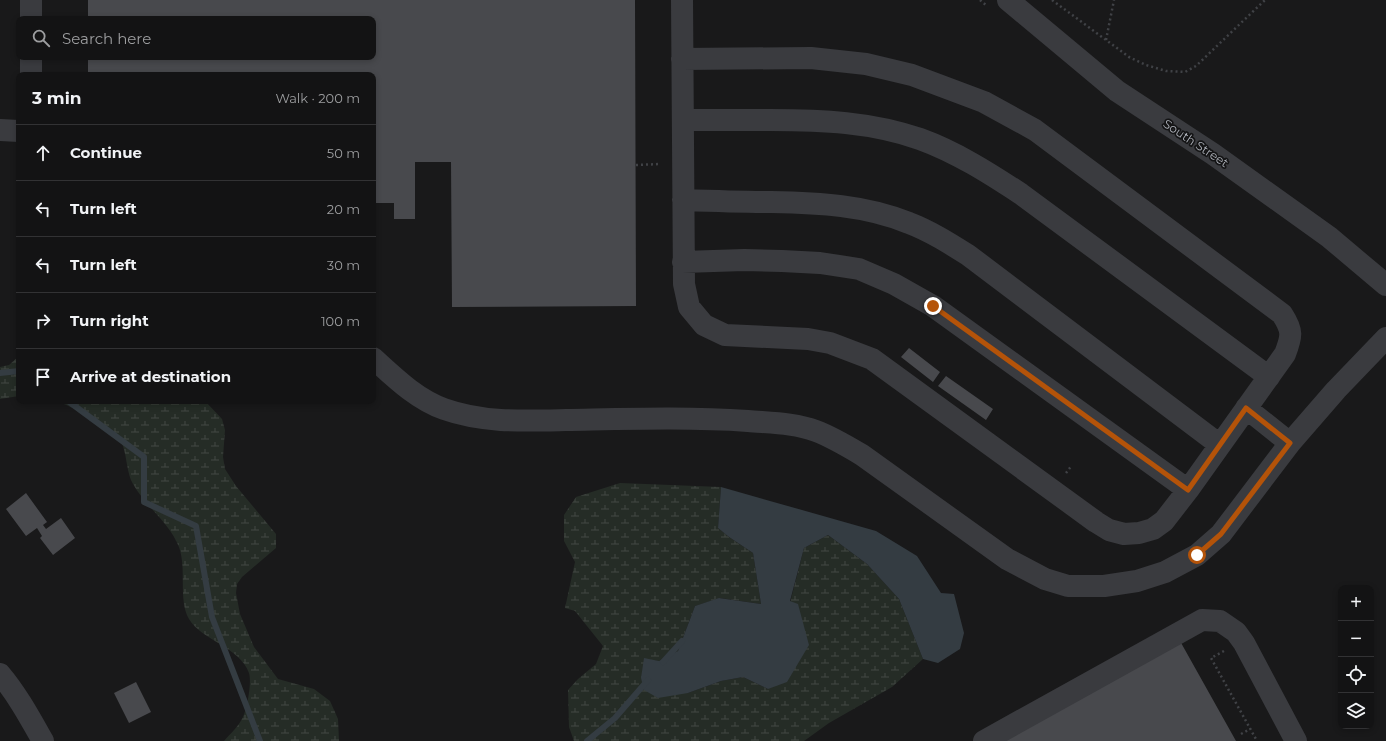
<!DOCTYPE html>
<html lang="en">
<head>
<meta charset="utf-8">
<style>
  :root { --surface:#131314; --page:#202022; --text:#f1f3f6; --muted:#9d9ea0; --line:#323234 }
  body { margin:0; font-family:Montserrat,sans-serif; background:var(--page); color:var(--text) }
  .controls { position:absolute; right:12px; bottom:12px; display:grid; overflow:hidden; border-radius:8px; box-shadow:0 2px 6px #0003 }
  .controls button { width:36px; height:36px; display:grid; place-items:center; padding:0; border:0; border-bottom:1px solid var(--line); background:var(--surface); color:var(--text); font:20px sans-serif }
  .stop { position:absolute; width:12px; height:12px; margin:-9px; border:3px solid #b45309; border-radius:50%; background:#fff }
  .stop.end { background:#b45309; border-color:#fff; box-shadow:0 1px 4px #0008 }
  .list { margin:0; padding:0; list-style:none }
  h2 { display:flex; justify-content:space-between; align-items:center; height:52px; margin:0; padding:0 16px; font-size:17px }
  h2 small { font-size:13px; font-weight:400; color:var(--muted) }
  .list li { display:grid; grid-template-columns:26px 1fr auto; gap:12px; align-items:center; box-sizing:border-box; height:56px; padding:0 16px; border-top:1px solid var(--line) }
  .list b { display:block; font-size:15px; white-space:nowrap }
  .list em { font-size:13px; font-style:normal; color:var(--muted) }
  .icon { flex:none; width:22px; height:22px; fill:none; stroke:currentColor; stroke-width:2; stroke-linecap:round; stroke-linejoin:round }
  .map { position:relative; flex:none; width:1386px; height:741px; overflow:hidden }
  .search { position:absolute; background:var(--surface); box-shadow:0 2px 6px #0003; left:16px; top:16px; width:360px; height:44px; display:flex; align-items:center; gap:10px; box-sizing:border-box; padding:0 14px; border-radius:8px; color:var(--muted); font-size:15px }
  .panel { position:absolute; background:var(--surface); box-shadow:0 2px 6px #0003; left:16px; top:72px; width:360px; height:332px; border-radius:8px }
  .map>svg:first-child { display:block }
</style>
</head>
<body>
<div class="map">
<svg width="1386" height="741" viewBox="0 0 1386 741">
  <defs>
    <pattern id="wetland-marsh" width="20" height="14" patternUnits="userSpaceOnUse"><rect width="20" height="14" fill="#252c26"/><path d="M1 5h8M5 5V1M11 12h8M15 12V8" fill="none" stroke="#424843"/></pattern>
  </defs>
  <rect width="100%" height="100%" fill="#19191a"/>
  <path fill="url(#wetland-marsh)" d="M19 356V396L0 399V367L9 365Z
    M57 401H205L222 419 225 430 223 457 225 469 236 486 276 534V548L242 577 237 584 236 593 240 614 254 647 278 679 314 689 330 701 338 719 339 741H224C230 734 239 726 243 717 247 708 252 683 249 673 240 647 201 640 189 619 178 600 187 569 179 547 169 522 146 507 133 484 127 474 127 458 123 446 113 423 79 411 57 401Z
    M620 483 721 487 718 528 729 537 753 553 761 604 720 598 695 606 678 651 659 661 644 659 688 693 721 681 743 677 768 689 804 548 828 535 867 564 899 599 923 659 892 687 829 723 804 741H574L569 727 568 690 578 679 596 664 603 646 575 611 565 608 575 562 564 541V515L576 497Z"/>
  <path fill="#343c42" d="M721 487 876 531 917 556 941 593 954 594 964 633 960 649 938 663 923 659 899 599 867 564 828 535 804 548 790 601 798 604 809 645 787 682 768 689 743 677 721 681 688 693 658 698 644 690 641 678 644 658 659 661 678 651 695 606 719 598 761 604 753 553 729 537 718 528Z"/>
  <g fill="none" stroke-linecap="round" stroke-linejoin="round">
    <path stroke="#343c42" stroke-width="6" d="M0 373 19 371
      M68 401 144 457V502L196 526 212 617 260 741
      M663 662 682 641
      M587 741 615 718 648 680"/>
  </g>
  <path fill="#48494d" d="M88 0H635L636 306 452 307 451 162H415V219H394V203H373V75H88V57H373V19H88Z
    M909 348 940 372 933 382 901 357Z
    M946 376 993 409 986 420 938 386Z
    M26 493 47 522 43 525 46 529 61 518 75 538 53 555 40 538 42 536 37 528 26 536 6 509Z
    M1180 641 1236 741H1001Z
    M136 682 151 712 129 723 114 693Z"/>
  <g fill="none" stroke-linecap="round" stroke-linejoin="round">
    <path stroke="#404246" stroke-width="2.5" stroke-dasharray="2 3" stroke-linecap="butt" d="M980 0 987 6
      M1052 0 1129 57 1146 65 1166 71 1185 72 1196 66 1265 0
      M1106 40 1114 0
      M636 165 661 164
      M1066 473 1072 465
      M1224 651 1211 658 1257 741
      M1241 734 1250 729"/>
    <path stroke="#3a3b3f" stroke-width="22" d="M682 0 684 284 689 307 704 325 725 335 808 339 830 343 872 359 1096 522 1109 530 1124 534 1139 533 1153 529 1164 521 1188 490 1285 354C1292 336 1293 331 1282 314L1035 130 984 102 912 75 866 64 811 58 682 59
      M1008 0 1117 91 1213 154 1329 237 1386 285
      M31 19V0
      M31 75V57
      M683 120C712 120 741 120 770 120 822 120 871 122 920 139 956 152 989 173 1021 194L1269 377
      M0 130 19 131
      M683 200C712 201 742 202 771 202 819 203 865 205 909 223 930 231 949 243 968 255L1220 445
      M683 262 744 260 782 261 820 263 859 269 894 284 933 306 1188 490
      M373 358C394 377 416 399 444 409 483 423 525 421 566 420 627 419 687 417 748 421 771 423 795 423 816 431 832 437 847 446 862 455L1007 559 1045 579 1068 586H1104L1137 581 1165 572 1197 555 1221 534 1290 443 1336 390 1386 338
      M1246 408 1290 443
      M0 674C17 694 30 718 43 741
      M984 741 1202 620 1220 621 1236 632 1244 643 1296 741"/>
  </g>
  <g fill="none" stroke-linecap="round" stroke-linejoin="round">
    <path stroke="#b45309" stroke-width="5" d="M933 306 1188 490 1246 408 1290 443 1221 534 1197 555"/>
  </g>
  <g text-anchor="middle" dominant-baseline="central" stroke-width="3.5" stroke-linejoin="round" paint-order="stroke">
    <g font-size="12" fill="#adb1b9" stroke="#141415">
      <text transform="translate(1196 143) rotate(34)">South Street</text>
    </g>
  </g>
</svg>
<div class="controls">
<button>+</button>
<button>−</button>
<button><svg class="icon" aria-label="locate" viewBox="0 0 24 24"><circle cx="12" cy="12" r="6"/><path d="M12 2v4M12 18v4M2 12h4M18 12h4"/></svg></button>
<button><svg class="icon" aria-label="layers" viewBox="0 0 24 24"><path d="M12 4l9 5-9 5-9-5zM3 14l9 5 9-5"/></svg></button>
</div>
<div class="stop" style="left:1197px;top:555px"></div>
<div class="stop end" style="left:933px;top:306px"></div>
<div class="search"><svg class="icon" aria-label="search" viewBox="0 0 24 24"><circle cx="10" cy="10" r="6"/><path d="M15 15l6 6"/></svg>Search here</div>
<section class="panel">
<h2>3 min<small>Walk · 200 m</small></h2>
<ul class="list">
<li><svg class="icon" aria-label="ahead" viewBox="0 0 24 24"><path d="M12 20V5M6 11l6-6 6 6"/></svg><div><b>Continue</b></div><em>50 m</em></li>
<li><svg class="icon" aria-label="left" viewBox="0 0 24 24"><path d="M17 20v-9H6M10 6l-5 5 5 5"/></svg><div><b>Turn left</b></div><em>20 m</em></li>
<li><svg class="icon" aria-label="left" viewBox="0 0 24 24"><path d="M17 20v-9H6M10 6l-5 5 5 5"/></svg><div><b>Turn left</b></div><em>30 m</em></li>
<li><svg class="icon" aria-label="right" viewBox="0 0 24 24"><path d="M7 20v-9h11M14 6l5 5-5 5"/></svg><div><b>Turn right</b></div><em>100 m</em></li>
<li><svg class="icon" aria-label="arrive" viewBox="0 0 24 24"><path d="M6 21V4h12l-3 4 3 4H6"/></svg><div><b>Arrive at destination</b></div></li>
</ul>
</section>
</div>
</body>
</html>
